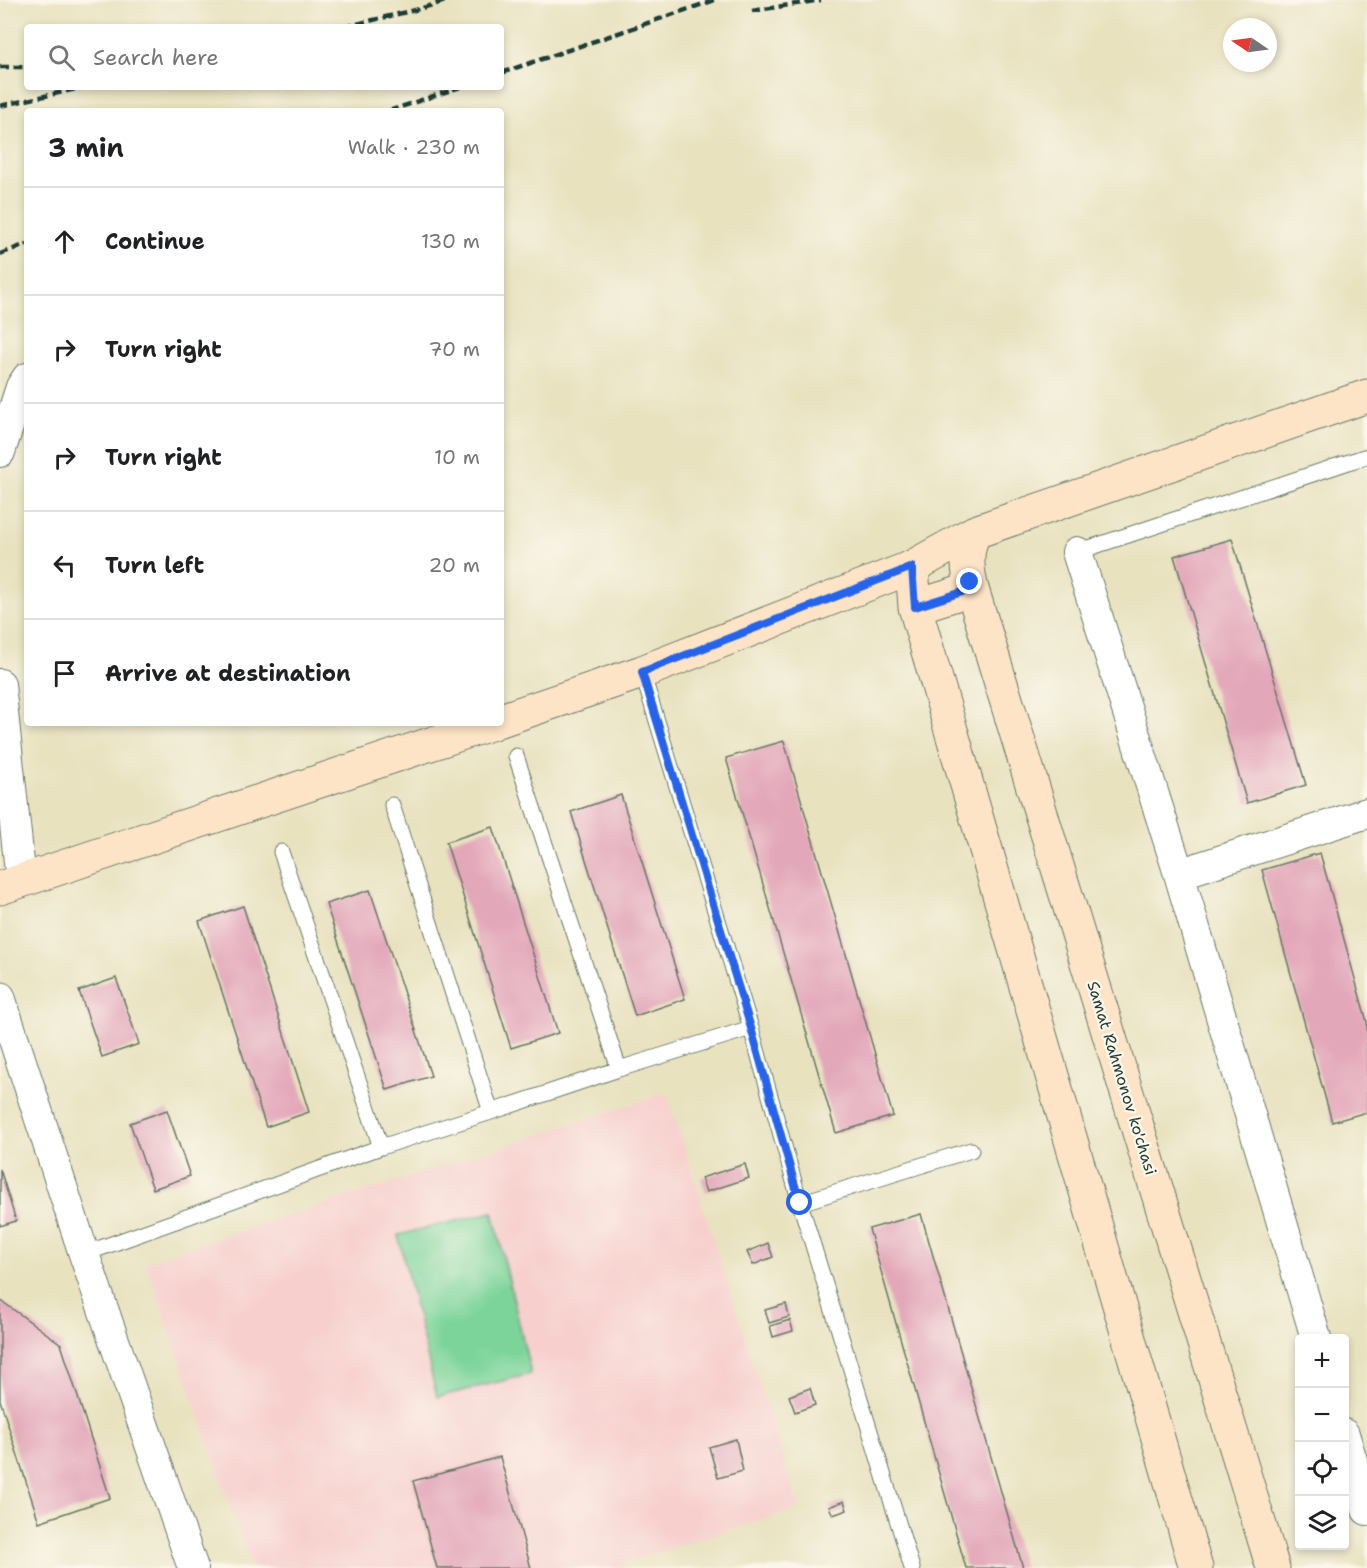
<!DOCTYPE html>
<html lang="en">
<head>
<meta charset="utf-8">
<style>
  :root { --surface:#fff; --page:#f6f6f6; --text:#202124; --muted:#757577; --line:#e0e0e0 }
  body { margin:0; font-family:"Shantell Sans",sans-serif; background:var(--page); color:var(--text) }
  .controls { position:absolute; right:18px; bottom:18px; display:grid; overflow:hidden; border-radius:6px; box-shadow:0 3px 9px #0003 }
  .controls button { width:54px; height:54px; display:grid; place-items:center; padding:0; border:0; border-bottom:2px solid var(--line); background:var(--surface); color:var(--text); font:30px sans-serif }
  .compass { position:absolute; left:1223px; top:18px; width:54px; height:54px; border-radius:50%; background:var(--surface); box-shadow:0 3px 9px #0003; rotate:283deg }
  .stop { position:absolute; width:18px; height:18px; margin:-14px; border:4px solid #2563eb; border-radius:50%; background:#fff }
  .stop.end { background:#2563eb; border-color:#fff; box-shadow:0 2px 6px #0008 }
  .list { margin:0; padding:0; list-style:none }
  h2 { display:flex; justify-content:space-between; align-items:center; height:78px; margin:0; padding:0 24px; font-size:26px }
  h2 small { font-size:20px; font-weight:400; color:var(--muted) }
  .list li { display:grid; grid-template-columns:39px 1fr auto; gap:18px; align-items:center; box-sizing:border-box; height:108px; padding:0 24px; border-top:2px solid var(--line) }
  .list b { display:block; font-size:22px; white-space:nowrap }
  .list em { font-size:20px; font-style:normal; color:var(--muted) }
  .icon { flex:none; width:33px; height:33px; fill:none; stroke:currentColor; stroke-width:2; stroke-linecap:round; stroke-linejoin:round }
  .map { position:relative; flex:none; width:1367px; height:1568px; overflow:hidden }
  .search { position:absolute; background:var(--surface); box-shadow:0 3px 9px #0003; left:24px; top:24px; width:480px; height:66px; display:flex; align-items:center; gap:15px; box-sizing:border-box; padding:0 21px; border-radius:6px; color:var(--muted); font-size:22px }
  .panel { position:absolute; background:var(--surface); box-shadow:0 3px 9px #0003; left:24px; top:108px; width:480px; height:618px; border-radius:6px }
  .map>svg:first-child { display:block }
</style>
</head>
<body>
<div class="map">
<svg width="1367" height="1568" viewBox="0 0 1367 1568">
  <rect width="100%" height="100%" fill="#fbf7ec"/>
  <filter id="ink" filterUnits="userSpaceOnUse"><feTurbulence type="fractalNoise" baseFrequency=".0167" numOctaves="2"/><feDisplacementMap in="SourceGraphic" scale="12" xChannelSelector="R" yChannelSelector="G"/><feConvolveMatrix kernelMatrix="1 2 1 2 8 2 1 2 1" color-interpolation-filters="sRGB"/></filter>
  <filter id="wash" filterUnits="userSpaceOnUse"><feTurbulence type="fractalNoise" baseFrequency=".008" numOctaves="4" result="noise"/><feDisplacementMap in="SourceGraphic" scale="24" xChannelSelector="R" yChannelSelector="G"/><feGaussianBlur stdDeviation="1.35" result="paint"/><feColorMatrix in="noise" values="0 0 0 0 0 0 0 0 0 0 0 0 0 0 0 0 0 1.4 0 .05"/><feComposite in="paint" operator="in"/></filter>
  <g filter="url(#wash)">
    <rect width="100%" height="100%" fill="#e8e2bf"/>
    <path fill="#f7d0ce" d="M667 1093 799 1508 620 1564 621 1568H252L146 1262Z"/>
    <path fill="#7bd49a" stroke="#4d8867" stroke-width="1.5" d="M493 1212 531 1374 437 1397 398 1235Z"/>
    <g id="blocks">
      <path fill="#e3a7ba" d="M1232 539 1306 785 1247 803 1174 556Z
        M784 741 893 1116 836 1133 726 758Z
        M621 795 685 999 635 1016 571 812Z
        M493 827 558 1033 511 1048 446 842Z
        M1320 853 1367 1022V1112L1332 1122 1262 870Z
        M370 890 431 1076 387 1090 326 904Z
        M243 906 309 1112 266 1127 199 921Z
        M116 978 139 1044 102 1057 79 991Z
        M167 1110 190 1176 153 1189 130 1123Z
        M745 1164 749 1178 706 1192 701 1178Z
        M0 1169 16 1221 0 1226Z
        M921 1214 1023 1568H966L869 1229Z
        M768 1243 773 1257 753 1265 747 1252Z
        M0 1300 61 1344 110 1498 39 1522 0 1400Z
        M786 1304 789 1317 769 1323 765 1310Z
        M790 1320 793 1331 773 1337 770 1326Z
        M810 1388 815 1405 795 1412 789 1396Z
        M736 1439 743 1471 718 1478 709 1447Z
        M500 1457 531 1568H437L413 1481Z
        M844 1501 847 1510 833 1515 829 1507Z"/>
    </g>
  </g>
  <g filter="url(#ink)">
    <use href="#blocks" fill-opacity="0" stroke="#657765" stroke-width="1.5"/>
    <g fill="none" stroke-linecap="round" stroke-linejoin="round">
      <defs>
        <path id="lane" d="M1077 552 1367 456
          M642 672 751 1028 800 1203 912 1568
          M516 756 619 1069
          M392 805 491 1112
          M281 852 381 1147
          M800 1203 971 1150
          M84 1254 381 1147 491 1112 619 1069 751 1028"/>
        <path id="street" d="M0 452 21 387 27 378
          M1077 552 1179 874 1316 1338
          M0 684 21 881
          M1179 874 1367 813
          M0 997 84 1254 193 1568
          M1344 1434 1367 1510"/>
        <path id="secondary" d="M975 532C965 550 967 569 972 589L1273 1568
          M912 567 915 607 1196 1568
          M915 607 972 589
          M501 720 642 672 912 567 975 532 1367 396
          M0 888 493 723"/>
      </defs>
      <use href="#lane" stroke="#657765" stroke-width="17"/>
      <use href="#street" stroke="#657765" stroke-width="32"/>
      <use href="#secondary" stroke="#657765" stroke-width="35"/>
      <use href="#lane" stroke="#fff" stroke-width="15"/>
      <use href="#street" stroke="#fff" stroke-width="30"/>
      <use href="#secondary" stroke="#fee4c6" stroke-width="33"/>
      <path stroke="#1f3d34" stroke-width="4.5" stroke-dasharray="9 4.5" stroke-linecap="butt" d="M752 11 821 0
        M344 27 419 9 449 0
        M0 67H27
        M501 73 715 0
        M0 106 85 87
        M389 111 460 87
        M0 254 27 244"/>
    </g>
  </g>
  <g fill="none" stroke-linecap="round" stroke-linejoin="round" filter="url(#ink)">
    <path stroke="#2563eb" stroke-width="8" d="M800 1203 751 1028 642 672 912 567 915 607 972 589 970 582"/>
  </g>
  <g text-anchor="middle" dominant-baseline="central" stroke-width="4.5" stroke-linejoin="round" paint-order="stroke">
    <g font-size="16" fill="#1f3d34" stroke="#fbf7ec">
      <text transform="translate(1122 1078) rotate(73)">Samat Rahmonov ko'chasi</text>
    </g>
  </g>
</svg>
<div class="controls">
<button>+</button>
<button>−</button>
<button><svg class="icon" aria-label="locate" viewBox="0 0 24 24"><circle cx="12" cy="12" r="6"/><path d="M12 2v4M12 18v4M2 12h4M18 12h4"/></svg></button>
<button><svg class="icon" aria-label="layers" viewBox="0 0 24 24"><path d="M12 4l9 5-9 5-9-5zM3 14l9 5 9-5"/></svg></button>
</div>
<svg class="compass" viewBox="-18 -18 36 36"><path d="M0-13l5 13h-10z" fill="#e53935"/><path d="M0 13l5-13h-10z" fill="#757577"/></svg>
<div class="stop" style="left:800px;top:1203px"></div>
<div class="stop end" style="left:970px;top:582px"></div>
<div class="search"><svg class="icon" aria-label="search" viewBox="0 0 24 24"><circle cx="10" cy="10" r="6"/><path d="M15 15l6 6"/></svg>Search here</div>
<section class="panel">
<h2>3 min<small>Walk · 230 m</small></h2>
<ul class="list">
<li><svg class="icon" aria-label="ahead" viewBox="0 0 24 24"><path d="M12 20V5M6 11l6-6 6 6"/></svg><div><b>Continue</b></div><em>130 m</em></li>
<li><svg class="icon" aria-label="right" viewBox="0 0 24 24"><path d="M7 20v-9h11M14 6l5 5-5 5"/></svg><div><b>Turn right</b></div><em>70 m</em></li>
<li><svg class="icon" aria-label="right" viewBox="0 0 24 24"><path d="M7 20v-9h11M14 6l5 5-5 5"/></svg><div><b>Turn right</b></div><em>10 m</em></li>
<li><svg class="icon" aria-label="left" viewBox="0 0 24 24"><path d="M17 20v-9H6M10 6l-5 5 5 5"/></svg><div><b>Turn left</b></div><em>20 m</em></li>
<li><svg class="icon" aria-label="arrive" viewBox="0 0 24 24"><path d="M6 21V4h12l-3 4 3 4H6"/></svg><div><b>Arrive at destination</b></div></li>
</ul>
</section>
</div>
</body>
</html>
